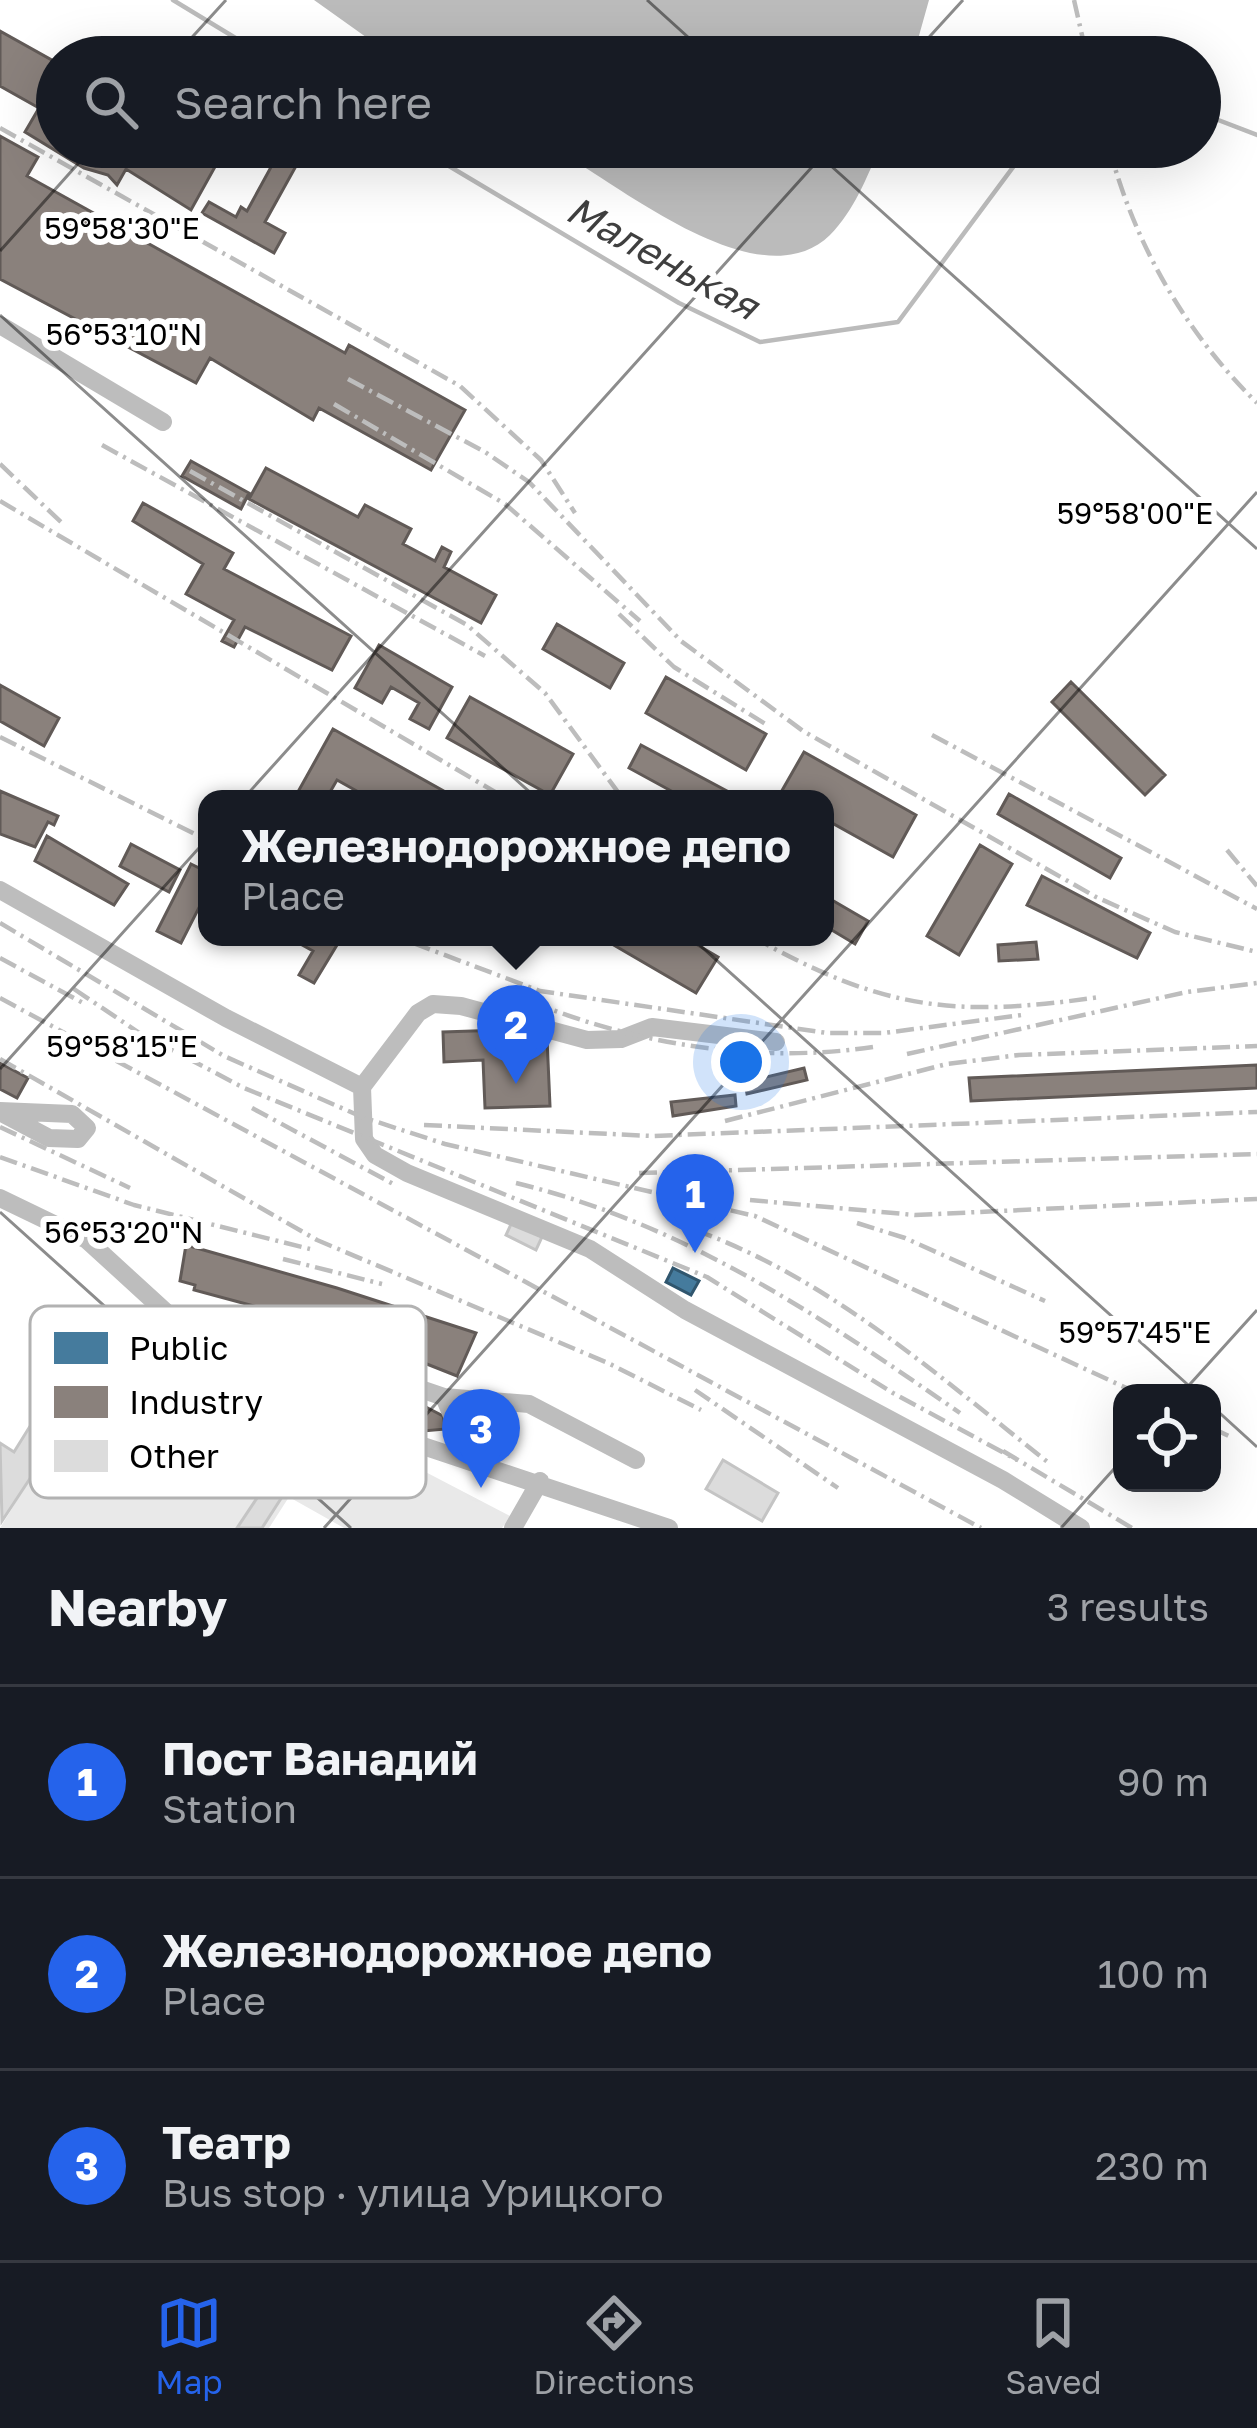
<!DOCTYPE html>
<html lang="en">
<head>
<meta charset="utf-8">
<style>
  :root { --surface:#171b24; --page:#20242c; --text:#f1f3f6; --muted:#9ea1a6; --line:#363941; --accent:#2563eb }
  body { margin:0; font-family:"Golos Text",sans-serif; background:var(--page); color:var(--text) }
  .controls { position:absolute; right:36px; bottom:36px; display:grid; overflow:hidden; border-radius:24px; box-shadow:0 12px 48px #0002 }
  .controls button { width:108px; height:108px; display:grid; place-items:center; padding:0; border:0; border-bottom:3px solid var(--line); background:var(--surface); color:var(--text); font:60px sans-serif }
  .you { position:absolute; left:741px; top:1062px; width:42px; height:42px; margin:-30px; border:9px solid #fff; border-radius:50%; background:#1a73e8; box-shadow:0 0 0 18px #1a73e833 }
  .badge { display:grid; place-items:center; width:78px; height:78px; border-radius:50%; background:var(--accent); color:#fff; font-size:39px; font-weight:700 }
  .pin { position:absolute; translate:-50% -99px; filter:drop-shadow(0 3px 6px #0008) }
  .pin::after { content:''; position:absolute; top:63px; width:42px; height:36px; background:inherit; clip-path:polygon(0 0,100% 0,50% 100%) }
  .popup { position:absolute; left:198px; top:790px; width:636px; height:156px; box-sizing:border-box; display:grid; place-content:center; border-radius:24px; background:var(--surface); filter:drop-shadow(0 3px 9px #0005); font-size:39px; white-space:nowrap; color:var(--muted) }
  .popup b { font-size:45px; color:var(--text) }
  .popup::after { content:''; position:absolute; left:50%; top:100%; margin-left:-24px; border:24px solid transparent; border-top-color:var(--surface) }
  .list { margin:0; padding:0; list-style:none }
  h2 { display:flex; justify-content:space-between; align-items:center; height:156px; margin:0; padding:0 48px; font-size:51px }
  h2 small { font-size:39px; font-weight:400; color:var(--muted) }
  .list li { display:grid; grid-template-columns:78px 1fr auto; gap:36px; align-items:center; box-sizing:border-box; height:192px; padding:0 48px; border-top:3px solid var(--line) }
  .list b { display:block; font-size:45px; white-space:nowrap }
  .list p { margin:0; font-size:39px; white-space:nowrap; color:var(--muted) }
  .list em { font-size:39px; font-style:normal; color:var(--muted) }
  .icon { flex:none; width:66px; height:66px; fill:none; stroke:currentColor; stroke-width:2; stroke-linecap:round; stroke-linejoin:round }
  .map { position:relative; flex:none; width:1257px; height:1528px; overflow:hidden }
  .search { position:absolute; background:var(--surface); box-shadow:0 12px 48px #0002; left:36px; right:36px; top:36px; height:132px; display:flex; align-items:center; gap:30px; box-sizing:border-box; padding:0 42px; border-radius:66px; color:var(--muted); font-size:45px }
  .sheet { height:732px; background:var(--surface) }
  nav { display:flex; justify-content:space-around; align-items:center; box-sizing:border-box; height:168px; border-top:3px solid var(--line); background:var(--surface); font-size:33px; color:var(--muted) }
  nav a { display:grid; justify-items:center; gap:6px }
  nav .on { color:var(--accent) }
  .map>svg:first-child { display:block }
</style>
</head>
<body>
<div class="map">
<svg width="1257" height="1528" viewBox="0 0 1257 1528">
  <rect width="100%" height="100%" fill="#fff"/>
  <path fill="#e9e9e9" d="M171 1366C206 1376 226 1389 249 1417L261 1409 359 1461 414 1466 510 1516 502 1528H344L289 1497 269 1528H0C47 1457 76 1371 171 1366Z"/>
  <path fill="#bbb" d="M314 0H929L913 57H394Z
    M551 147H880C867 177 854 211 830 235 759 304 617 182 551 147Z"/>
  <path fill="#457b9d" stroke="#30566e" stroke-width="3" d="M673 1268 699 1281 691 1295 666 1282Z"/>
  <path fill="#8a817c" stroke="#615a57" stroke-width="3" d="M0 31 57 63V147H226L191 210 126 169 117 185 108 175 84 168 25 132 39 108 0 86Z
    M0 136 38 157 27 176 345 353 349 345 465 410 431 470 319 408 313 420 210 358 196 383 0 279Z
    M282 147 306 148 265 222 285 233 274 253 202 213 209 202 236 217 241 207 247 211Z
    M191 461 249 493 241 509 182 476Z
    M266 468 358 517 365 505 411 529 403 544 435 561 442 547 451 552 444 567 496 595 481 623 249 499Z
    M143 503 233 553 224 569 351 636 332 670 245 627 234 647 222 641 234 620 186 594 203 564 133 521Z
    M557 624 624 663 610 688 543 649Z
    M379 645 452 687 429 729 410 719 419 703 391 687 382 703 355 688Z
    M666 677 766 734 746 770 646 713Z
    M1071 682 1165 775 1145 795 1052 702Z
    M0 685 59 718 44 746 0 721Z
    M470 697 573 754 550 795 447 738Z
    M333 729 458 799H371L337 780 326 799H294Z
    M641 745 742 799H686L629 768Z
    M804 752 916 815 893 857 825 819V799L780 794Z
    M0 791 58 816 54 825 48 822 35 847 0 834Z
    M1009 794 1121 858 1110 878 998 814Z
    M47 836 128 884 114 905 35 861Z
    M131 844 180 870 169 892 120 866Z
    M980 845 1012 864 959 955 927 936Z
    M191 864 207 872V892L181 943 157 931Z
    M1042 876 1150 933 1137 958 1027 905Z
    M825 896 868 921 855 944 825 926Z
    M299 937 340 940 314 983 299 975 313 951 297 942Z
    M600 937H684L718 957 696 993Z
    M1036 942 1038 959 999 961 998 945Z
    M502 1030V1039L547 1038 550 1106 485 1108 483 1060 444 1062 443 1032Z
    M0 1063 28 1078 17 1098 0 1089Z
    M1257 1065V1088L971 1101 969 1078Z
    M804 1068 807 1080 747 1094 745 1082Z
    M735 1095 736 1106 673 1116 671 1102Z
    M186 1245 337 1288 476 1333 457 1376 336 1328 194 1290 195 1285 180 1281Z
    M422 1405 443 1416 446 1429 423 1431 411 1425Z"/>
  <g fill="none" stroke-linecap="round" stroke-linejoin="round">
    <path stroke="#bbb" stroke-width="4.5" d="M173 0 267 57
      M1200 113 1257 135
      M417 147 679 303 760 342 898 322 1028 147"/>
  </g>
  <path fill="#dcdcdc" stroke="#c4c4c4" stroke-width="3" d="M512 1222 542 1237 536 1250 506 1235Z
    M32 1423 56 1439 2 1521 0 1443 14 1452Z
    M723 1460 778 1493 762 1521 706 1489Z
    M265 1486 282 1497 262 1528H237Z"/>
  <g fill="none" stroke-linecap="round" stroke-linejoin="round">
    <path stroke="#bdbdbd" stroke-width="18" d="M0 325 163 422
      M0 890 226 1018 362 1087
      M776 1042 652 1027 621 1039 587 1040 461 1006 433 1004 418 1013 362 1087 364 1139 375 1155 407 1173 590 1249 685 1310 1003 1480 1081 1528
      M0 1111 72 1114 87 1128 78 1139 49 1138 0 1112
      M0 1198 87 1240 192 1336 399 1438 669 1528
      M204 1315 444 1397 529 1404 636 1460
      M444 1397 472 1462
      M513 1528 540 1481"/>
    <path stroke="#bdbdbd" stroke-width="4.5" stroke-dasharray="18 6 3 6" stroke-linecap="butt" d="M1074 0 1087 57
      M0 128 460 386 541 460 575 513
      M1109 147C1135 245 1185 332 1257 403
      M348 379 485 452 529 482 681 641 803 731 1096 897 1175 932 1257 952
      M334 404 505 504 640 621
      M102 445 485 656
      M0 464 62 523
      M190 471 467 625 545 693 623 799
      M0 501 507 799
      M619 614 674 667 767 725
      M932 735 1257 909
      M0 737 207 840
      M1227 850 1257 886
      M0 923 224 1056 362 1117 445 1144 755 1216 1137 1393
      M753 937C883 1010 954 1018 1100 997
      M413 943 540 991 827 1033H884L1022 1015
      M0 958 83 1003
      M74 989 138 1032 244 1088 707 1277 893 1393 1017 1460
      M0 998 981 1528
      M532 1002C638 1045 759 1064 873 1047
      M907 1054 1187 992 1257 983
      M0 1059 317 1240 608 1363 701 1410
      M252 1108 397 1186
      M725 1121 947 1064 1019 1055 1257 1046
      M424 1125 652 1136 1257 1112
      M0 1127 130 1188
      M0 1157 134 1205 310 1249
      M639 1173 1257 1154
      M516 1183C684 1224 820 1316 960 1413
      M750 1200 915 1215 1257 1199
      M857 1223 905 1238 1045 1301
      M695 1230C830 1279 937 1375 1049 1463
      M283 1259 382 1284
      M695 1390 838 1488
      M1212 1428 1233 1438
      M1003 1451 1132 1528"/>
  </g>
  <path fill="none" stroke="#000" stroke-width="3" stroke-opacity="0.45" d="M647 0 710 57M174 57 226 0M911 57 963 0M810 147 1257 549M0 251 93 147M0 315 1197 1393M0 1069 830 147M0 1212 351 1528M1182 1393 1257 1310M1212 1406 1257 1447M324 1528 1257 492M1061 1528 1122 1460"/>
  <g text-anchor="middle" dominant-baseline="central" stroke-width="12" stroke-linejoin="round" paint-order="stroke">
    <g font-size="39" font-style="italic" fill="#3f3f3f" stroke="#fff">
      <text transform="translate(663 257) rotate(29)">Маленькая</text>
    </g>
  </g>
  <rect x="30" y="1306" width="396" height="192" rx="18" fill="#fff" stroke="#b2b2b2" stroke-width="3"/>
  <rect x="54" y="1332" width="54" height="32" fill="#457b9d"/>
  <rect x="54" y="1386" width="54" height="32" fill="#8a817c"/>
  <rect x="54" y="1440" width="54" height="32" fill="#dcdcdc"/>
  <g font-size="33" fill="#000">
    <text x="129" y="1360">Public</text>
    <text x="129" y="1414">Industry</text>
    <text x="129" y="1468">Other</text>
  </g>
  <g font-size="30" text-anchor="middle" fill="#000" stroke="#fff" stroke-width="12" stroke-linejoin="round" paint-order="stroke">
    <text x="122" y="239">59°58'30"E</text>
    <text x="124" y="345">56°53'10"N</text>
    <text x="1135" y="524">59°58'00"E</text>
    <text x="122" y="1057">59°58'15"E</text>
    <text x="124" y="1243">56°53'20"N</text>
    <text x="1135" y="1343">59°57'45"E</text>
  </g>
</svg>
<div class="controls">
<button><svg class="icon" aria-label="locate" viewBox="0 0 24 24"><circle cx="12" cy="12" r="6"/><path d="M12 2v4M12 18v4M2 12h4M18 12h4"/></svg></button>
</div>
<div class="you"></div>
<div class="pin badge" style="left:695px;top:1253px">1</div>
<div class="pin badge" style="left:516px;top:1084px">2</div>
<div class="popup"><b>Железнодорожное депо</b>Place</div>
<div class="pin badge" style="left:481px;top:1488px">3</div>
<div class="search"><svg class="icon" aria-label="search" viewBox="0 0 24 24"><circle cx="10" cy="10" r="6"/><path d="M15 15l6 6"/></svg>Search here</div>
</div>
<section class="sheet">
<h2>Nearby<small>3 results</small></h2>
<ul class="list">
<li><span class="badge">1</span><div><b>Пост Ванадий</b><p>Station</p></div><em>90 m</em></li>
<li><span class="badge">2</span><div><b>Железнодорожное депо</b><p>Place</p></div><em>100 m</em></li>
<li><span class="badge">3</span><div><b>Театр</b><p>Bus stop · улица Урицкого</p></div><em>230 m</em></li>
</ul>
</section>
<nav>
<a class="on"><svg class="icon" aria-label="map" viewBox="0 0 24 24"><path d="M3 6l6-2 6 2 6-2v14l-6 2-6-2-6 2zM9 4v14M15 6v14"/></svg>Map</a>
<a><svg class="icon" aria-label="directions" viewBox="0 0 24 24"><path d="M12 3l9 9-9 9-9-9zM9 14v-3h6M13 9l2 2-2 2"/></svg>Directions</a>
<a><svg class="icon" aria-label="saved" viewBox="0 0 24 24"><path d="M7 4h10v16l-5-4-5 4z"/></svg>Saved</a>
</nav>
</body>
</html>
